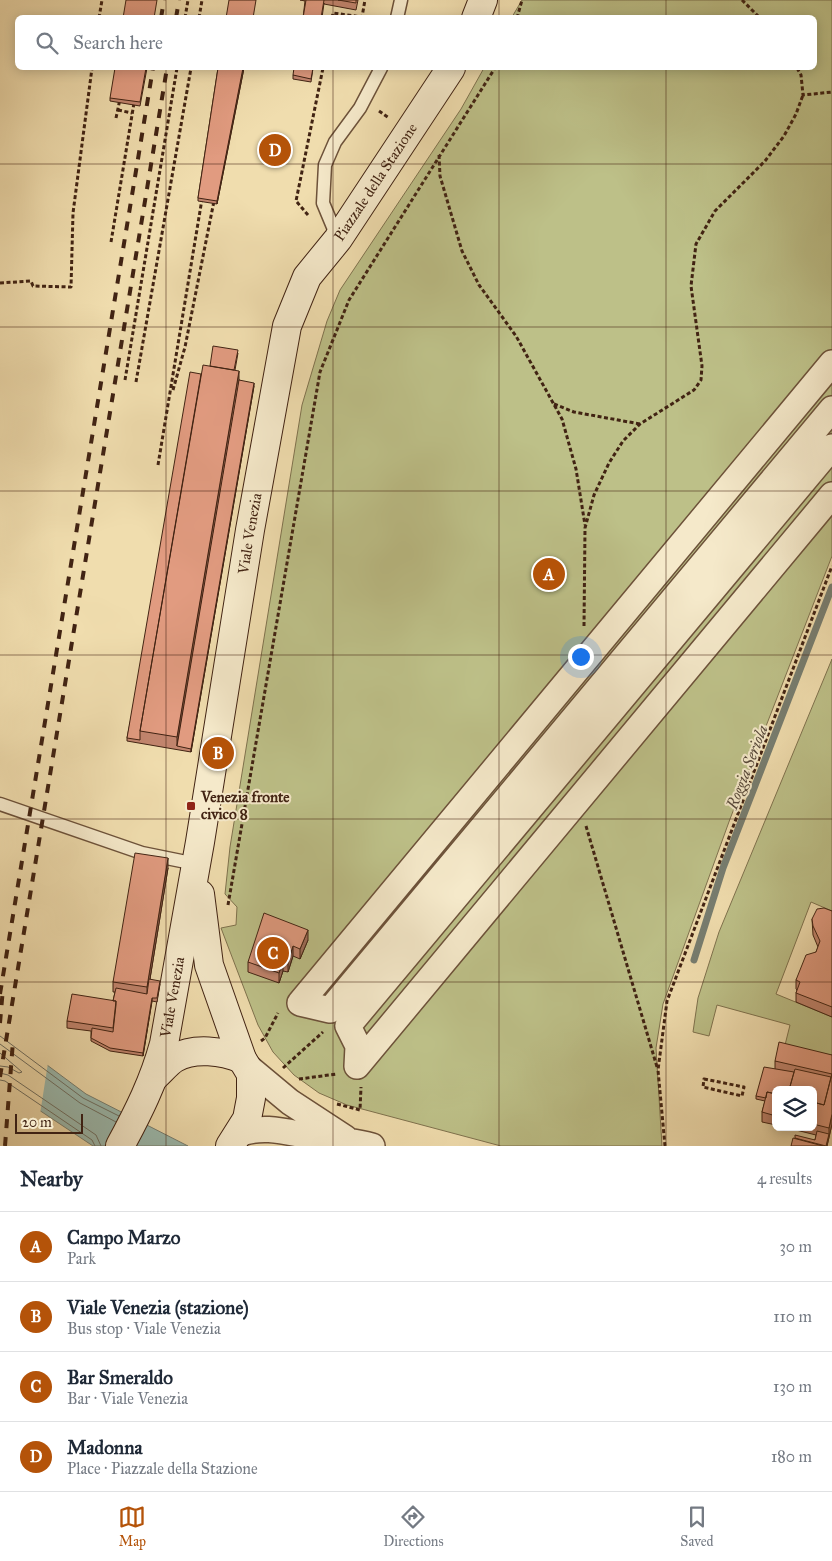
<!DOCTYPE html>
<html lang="en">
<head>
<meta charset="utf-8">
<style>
  :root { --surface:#fff; --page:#f6f6f7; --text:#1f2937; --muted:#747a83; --line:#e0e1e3; --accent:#b45309 }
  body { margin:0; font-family:"IM FELL Great Primer",serif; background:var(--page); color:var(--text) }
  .controls { position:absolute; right:15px; bottom:15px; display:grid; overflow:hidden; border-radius:8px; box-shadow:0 2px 12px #0003 }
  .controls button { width:45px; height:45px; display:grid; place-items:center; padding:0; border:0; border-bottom:1px solid var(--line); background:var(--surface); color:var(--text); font:25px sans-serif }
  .scale { position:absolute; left:15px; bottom:12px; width:68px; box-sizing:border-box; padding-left:5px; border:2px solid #412313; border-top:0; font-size:14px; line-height:18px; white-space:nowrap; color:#412313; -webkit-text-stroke:4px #f5e9ca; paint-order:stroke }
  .you { position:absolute; left:580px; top:656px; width:18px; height:18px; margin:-12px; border:4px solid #fff; border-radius:50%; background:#1a73e8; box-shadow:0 0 0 8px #1a73e833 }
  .badge { display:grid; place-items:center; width:32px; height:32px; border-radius:50%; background:var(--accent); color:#fff; font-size:16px; font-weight:700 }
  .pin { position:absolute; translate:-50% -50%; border:2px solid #fff; box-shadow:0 1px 5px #0006 }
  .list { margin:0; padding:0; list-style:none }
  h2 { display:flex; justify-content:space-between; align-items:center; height:65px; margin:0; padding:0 20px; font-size:21px }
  h2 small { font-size:16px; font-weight:400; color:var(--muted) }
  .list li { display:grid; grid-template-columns:32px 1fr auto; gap:15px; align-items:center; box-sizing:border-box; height:70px; padding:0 20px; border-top:1px solid var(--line) }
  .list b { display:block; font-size:19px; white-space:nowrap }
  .list p { margin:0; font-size:16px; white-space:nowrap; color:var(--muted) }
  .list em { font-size:16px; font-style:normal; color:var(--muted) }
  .icon { flex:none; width:28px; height:28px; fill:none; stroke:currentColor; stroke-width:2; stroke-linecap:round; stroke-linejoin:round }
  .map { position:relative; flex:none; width:832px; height:1146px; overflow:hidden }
  .search { position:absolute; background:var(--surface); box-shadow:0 2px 12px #0003; left:15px; right:15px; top:15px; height:55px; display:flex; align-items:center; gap:12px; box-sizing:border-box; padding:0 18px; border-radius:8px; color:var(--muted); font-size:19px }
  .sheet { height:345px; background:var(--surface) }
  nav { display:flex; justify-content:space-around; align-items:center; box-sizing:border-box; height:70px; border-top:1px solid var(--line); background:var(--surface); font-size:14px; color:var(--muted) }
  nav a { display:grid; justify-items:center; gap:2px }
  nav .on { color:var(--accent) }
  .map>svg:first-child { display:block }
</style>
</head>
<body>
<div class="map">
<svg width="832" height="1146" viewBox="0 0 832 1146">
  <rect width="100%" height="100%" fill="#f0ddae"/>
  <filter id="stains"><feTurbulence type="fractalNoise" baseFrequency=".004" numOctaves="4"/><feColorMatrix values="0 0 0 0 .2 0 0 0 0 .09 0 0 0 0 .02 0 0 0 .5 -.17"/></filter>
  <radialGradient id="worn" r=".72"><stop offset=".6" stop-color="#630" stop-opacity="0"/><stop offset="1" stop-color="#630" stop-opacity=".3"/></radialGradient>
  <path fill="#bdc088" stroke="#7f724e" d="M522 0H832V556L730 819 663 1004 656 1048 662 1146H501L347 1105 319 1093 294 1075 273 1052 258 1025 221 928 236 925 237 907 225 894 230 847 302 405 327 321 340 290 461 109 484 68H814V18L512 17Z
    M832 659V911L811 902 776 994 832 1017V1064L783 1053 790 1025 717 1005 709 1036 693 1032 698 998 719 932Z"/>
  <path fill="#9bbbb0" stroke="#777e71" d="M0 1030 86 1094 188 1146H93L0 1084Z"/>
  <path fill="#f0ddae" d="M0 1027 48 1063 40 1114 0 1087Z"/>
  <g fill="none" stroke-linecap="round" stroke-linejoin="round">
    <path stroke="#6e6f62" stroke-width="1" d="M0 1036 83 1098 119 1116
      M0 1044 80 1103 116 1122
      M0 1053 22 1072 19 1073 8 1067 0 1066
      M0 1073 8 1075 96 1135 101 1146
      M0 1080 5 1081 92 1140 95 1146"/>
    <path stroke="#777e71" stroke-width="7" d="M694 960 723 868 832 587"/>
    <defs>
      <path id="lane" d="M397 18 401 0
        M338 239 323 203 325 165 335 142 360 108 381 68
        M0 804 142 853 196 864"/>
      <path id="street" d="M832 363 300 1003 330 1010 832 409
        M357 1066 358 1046 348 1026 832 447
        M357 1066 832 495
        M248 1067 290 1102 345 1138
        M239 1134C265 1124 289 1133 315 1137 335 1139 353 1141 372 1146"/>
      <g id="secondary">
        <path d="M476 18 483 0"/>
        <path d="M200 894 209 965 242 1059 251 1074V1098L247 1119 230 1146"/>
        <path d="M154 1077C161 1071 168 1062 175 1058 194 1047 223 1051 242 1059"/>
        <path id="s1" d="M120 1146C138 1113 154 1081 164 1044L200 842 250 530 287 326 307 277 338 239 451 68"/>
      </g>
    </defs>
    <use href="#lane" stroke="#6d523a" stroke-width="15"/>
    <use href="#street" stroke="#6d523a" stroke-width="28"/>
    <use href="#secondary" stroke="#412313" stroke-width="30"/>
    <path stroke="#412313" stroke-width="3" stroke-dasharray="4 2.5" stroke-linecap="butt" d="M742 0 760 18
      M99 18 102 0
      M185 18 188 0
      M199 18 202 0
      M332 18 333 13 362 17 365 0
      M517 18 522 0
      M797 68 801 75 803 95 832 92
      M118 110 132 113
      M379 111 389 118
      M116 118 120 99
      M439 155 440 176 462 251 479 285 516 336 562 419 576 469 585 525
      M308 215 296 201 323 68
      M111 242 134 103
      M0 283 31 281 33 286 71 287 73 213 92 68
      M125 380 177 68
      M136 382 191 68
      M173 390 185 347 214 201
      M554 404 574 412 640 424
      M158 465 202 199
      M584 626 585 528 594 495 609 463 623 441 640 424 694 390 701 380 702 366 691 286 696 244 715 211 765 161 784 136 796 114 803 95
      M586 826 657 1067
      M228 905 320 372 349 300 495 68
      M261 1041 265 1038 278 1013
      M283 1068 323 1032
      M299 1079 337 1074
      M704 1079 744 1087 742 1096 703 1087Z
      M337 1104 360 1110 361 1087
      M665 1146 658 1070 667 1001 832 566"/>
    <use href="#lane" stroke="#f5e9ca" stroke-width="12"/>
    <use href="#street" stroke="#f5e9ca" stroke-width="25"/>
    <use href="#secondary" stroke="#f5e9ca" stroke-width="28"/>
    <path stroke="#412313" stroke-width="4" stroke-dasharray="9 9" stroke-linecap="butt" d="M161 18 164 0
      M176 18 179 0
      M0 994 153 68
      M0 1023 3 988
      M0 1077 167 68
      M5 1146 13 1041"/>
  </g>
  <path fill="#c2856e" stroke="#412313" d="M300 0H358L356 10 324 4V3L322 18H303L305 1Z
    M147 68 140 106 110 101V98Z
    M218 68H244L217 204 198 201V198Z
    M313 68 311 82 293 79V75Z
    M238 353 235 370 239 380 254 386 191 752 127 741V738L201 374 210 366Z
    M168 868 150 979 160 984 157 1002 152 1001 143 1056 110 1051 91 1041V1031L67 1028V1021L113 1001 115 992H113V982Z
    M832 911V1017L796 1002V993L797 990 796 989V980L816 952 818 947 813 935 812 919Z
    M308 940 300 959 293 956 288 972 283 971 279 983 248 972V962Z
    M832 1055V1124L827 1146H791L815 1140 816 1135 784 1127H813V1090H776V1125L762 1122V1112L765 1101 756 1099V1096L775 1069V1061Z"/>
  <path fill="#9e6c5a" stroke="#412313" d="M243 68H244L217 204V201Z
    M239 371V384L177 746V737Z
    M254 383V386L191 752V749Z
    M168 858V868L147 997V987Z
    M308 930V940L300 959V949Z
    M293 946V956L288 972V962Z
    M283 961V971L279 983V973Z
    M152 998V1001L143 1056V1053Z
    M832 1114V1124L827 1146H826L829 1134V1128Z"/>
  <path fill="#e19b80" stroke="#412313" d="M126 0H157L154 18H123Z
    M229 0H256L253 18H226Z
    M306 0H324L321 18H303Z
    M338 0H356V3Z
    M115 68H146L140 102 110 98Z
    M218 68H243L217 201 198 198Z
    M294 68H313L311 79 293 75Z
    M213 346 238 350 234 370 210 366Z
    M203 365 239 371 177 737 140 731Z
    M190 372 201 374 140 731V740L127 738Z
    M239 380 254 383 191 749 177 746Z
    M135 853 168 858 147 987 113 982Z
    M824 908 832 911V1007L796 993 800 982 796 980 806 955 816 952 820 941 813 926 812 919 817 909Z
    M264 913 308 930 300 949 293 946 288 962 283 961 279 973 248 962Z
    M149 979 160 981 157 998H152L143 1053 110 1048 91 1038 92 1028 113 1032 116 1005V1001H113L116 988 147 994Z
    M72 994 116 1001 113 1028 67 1021Z
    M779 1042 832 1055V1114L829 1128 813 1124V1102L824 1105 832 1074 775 1061Z
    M764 1067 794 1072 789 1090H776V1094L767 1092 766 1098 756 1096Z
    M795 1069 831 1077 824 1105 813 1102V1090H789Z
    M767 1092 776 1094V1116L762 1112Z
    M817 1131 829 1134 826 1146 795 1138V1135L815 1140Z
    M793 1138 823 1146H791Z"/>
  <path fill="none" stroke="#412313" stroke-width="1" stroke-opacity="0.55" d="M166 0V18M333 0V18M499 0V18M666 0V18M166 68V1146M333 68V1146M499 68V1146M666 68V1146M0 164H832M0 327H832M0 491H832M0 655H832M0 819H832M0 982H832"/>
  <rect fill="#8f2418" stroke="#f5e9ca" stroke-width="2" x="186" y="801" width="10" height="10" rx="2.5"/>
  <g text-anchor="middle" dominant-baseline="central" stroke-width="4" stroke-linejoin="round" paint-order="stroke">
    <g font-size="15" fill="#412313" stroke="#f5e9ca">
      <text stroke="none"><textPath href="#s1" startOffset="1010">Piazzale della Stazione</textPath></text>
      <text stroke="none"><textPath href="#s1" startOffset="629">Viale Venezia</textPath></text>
      <text stroke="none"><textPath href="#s1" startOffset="159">Viale Venezia</textPath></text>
    </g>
    <g font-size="15" font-weight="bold" fill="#412313" stroke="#f5e9ca" text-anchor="start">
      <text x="201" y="797">Venezia fronte<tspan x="201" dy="17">civico 8</tspan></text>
    </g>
    <g font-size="16" font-style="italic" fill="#58493a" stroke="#f5e9ca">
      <text transform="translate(747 767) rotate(-69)">Roggia Seriola</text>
    </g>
  </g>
  <rect width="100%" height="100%" filter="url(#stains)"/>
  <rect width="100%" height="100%" fill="url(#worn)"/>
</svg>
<div class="controls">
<button><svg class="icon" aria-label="layers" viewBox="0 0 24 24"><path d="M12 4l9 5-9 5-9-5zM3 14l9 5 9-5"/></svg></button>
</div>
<div class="scale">20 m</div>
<div class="you"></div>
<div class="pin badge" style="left:549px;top:574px">A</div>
<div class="pin badge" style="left:218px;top:753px">B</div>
<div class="pin badge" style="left:273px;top:953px">C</div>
<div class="pin badge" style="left:275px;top:150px">D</div>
<div class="search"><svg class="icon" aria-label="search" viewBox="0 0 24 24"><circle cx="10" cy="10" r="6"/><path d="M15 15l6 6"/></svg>Search here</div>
</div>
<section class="sheet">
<h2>Nearby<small>4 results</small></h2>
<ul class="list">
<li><span class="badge">A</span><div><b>Campo Marzo</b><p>Park</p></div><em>30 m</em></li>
<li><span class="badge">B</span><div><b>Viale Venezia (stazione)</b><p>Bus stop · Viale Venezia</p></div><em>110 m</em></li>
<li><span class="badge">C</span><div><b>Bar Smeraldo</b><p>Bar · Viale Venezia</p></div><em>130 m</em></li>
<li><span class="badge">D</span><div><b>Madonna</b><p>Place · Piazzale della Stazione</p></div><em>180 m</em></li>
</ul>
</section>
<nav>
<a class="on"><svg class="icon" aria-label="map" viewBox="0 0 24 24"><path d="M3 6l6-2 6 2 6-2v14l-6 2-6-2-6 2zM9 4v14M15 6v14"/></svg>Map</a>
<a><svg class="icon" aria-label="directions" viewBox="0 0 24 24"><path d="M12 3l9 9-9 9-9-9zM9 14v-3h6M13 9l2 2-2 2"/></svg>Directions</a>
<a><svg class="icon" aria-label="saved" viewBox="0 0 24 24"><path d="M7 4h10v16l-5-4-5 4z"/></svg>Saved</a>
</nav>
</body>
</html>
